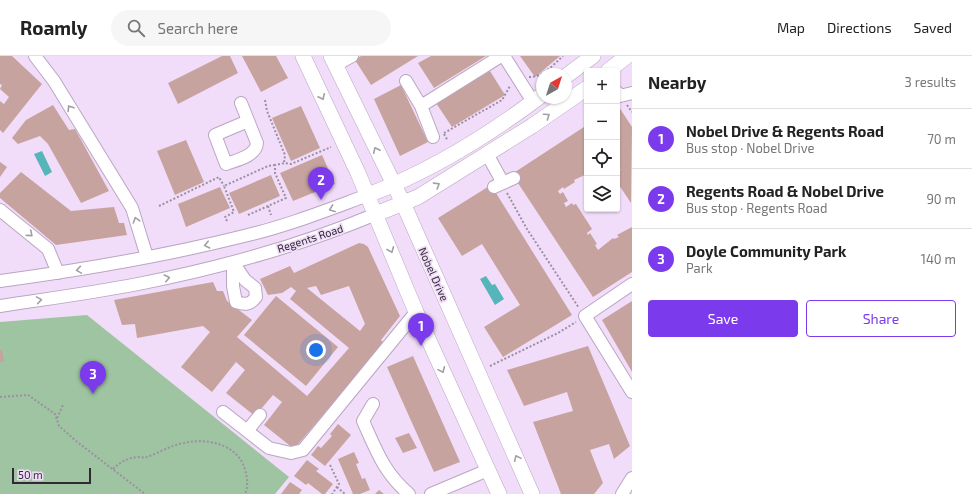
<!DOCTYPE html>
<html lang="en">
<head>
<meta charset="utf-8">
<style>
  :root { --surface:#fff; --page:#f6f6f6; --text:#222; --muted:#767676; --line:#e0e0e0; --accent:#7c3aed }
  body { margin:0; font-family:"Exo 2",sans-serif; background:var(--page); color:var(--text) }
  .controls { position:absolute; right:12px; top:12px; display:grid; overflow:hidden; border-radius:4px; box-shadow:0 1px 3px #0004 }
  .controls button { width:36px; height:36px; display:grid; place-items:center; padding:0; border:0; border-bottom:1px solid var(--line); background:var(--surface); color:var(--text); font:20px sans-serif }
  .compass { position:absolute; left:536px; top:12px; width:36px; height:36px; border-radius:50%; background:var(--surface); box-shadow:0 1px 3px #0004; rotate:39deg }
  .scale { position:absolute; left:12px; bottom:10px; width:79px; box-sizing:border-box; padding-left:4px; border:2px solid #312a34; border-top:0; font-size:11px; line-height:14px; white-space:nowrap; color:#312a34; -webkit-text-stroke:3px #f1ddf9; paint-order:stroke }
  .you { position:absolute; left:316px; top:294px; width:14px; height:14px; margin:-10px; border:3px solid #fff; border-radius:50%; background:#1a73e8; box-shadow:0 0 0 6px #1a73e833 }
  .badge { display:grid; place-items:center; width:26px; height:26px; border-radius:50%; background:var(--accent); color:#fff; font-size:13px; font-weight:700 }
  .pin { position:absolute; translate:-50% -33px; filter:drop-shadow(0 1px 2px #0008) }
  .pin::after { content:''; position:absolute; top:21px; width:14px; height:12px; background:inherit; clip-path:polygon(0 0,100% 0,50% 100%) }
  .list { margin:0; padding:0; list-style:none }
  h2 { display:flex; justify-content:space-between; align-items:center; height:52px; margin:0; padding:0 16px; font-size:17px }
  h2 small { font-size:13px; font-weight:400; color:var(--muted) }
  .list li { display:grid; grid-template-columns:26px 1fr auto; gap:12px; align-items:center; box-sizing:border-box; height:60px; padding:0 16px; border-top:1px solid var(--line) }
  .list b { display:block; font-size:15px; white-space:nowrap }
  .list p { margin:0; font-size:13px; white-space:nowrap; color:var(--muted) }
  .list em { font-size:13px; font-style:normal; color:var(--muted) }
  .actions { display:flex; gap:8px; padding:12px 16px }
  .actions a { flex:1; padding:9px 0; border:1px solid var(--accent); border-radius:4px; text-align:center; font-size:14px; color:var(--accent) }
  .actions .main { background:var(--accent); color:#fff }
  .icon { flex:none; width:22px; height:22px; fill:none; stroke:currentColor; stroke-width:2; stroke-linecap:round; stroke-linejoin:round }
  .map { position:relative; flex:none; width:632px; height:438px; overflow:hidden }
  header { display:flex; align-items:center; gap:24px; box-sizing:border-box; height:56px; padding:0 20px; background:var(--surface); border-bottom:1px solid var(--line) }
  header strong { font-size:19px }
  nav { display:flex; gap:22px; margin-inline-start:auto; font-size:14px }
  .search { width:280px; height:36px; background:var(--page); display:flex; align-items:center; gap:10px; box-sizing:border-box; padding:0 14px; border-radius:22px; color:var(--muted); font-size:15px }
  main { display:flex }
  aside { flex:1; background:var(--surface) }
  .map>svg:first-child { display:block }
</style>
</head>
<body>
<header>
<strong>Roamly</strong>
<div class="search"><svg class="icon" aria-label="search" viewBox="0 0 24 24"><circle cx="10" cy="10" r="6"/><path d="M15 15l6 6"/></svg>Search here</div>
<nav><a>Map</a><a>Directions</a><a>Saved</a></nav>
</header>
<main>
<div class="map">
<svg width="632" height="438" viewBox="0 0 632 438">
  <rect width="100%" height="100%" fill="#f1ddf9"/>
  <path fill="#9ec4a2" d="M87 259 289 421 275 438H0V266Z"/>
  <path fill="#56b5b8" d="M42 95 52 116 45 120 34 98Z
    M486 220 492 229 495 228 504 243 495 249 480 223Z"/>
  <path fill="#c7a39f" fill-rule="evenodd" d="M0 0H12L42 28 3 77 0 74V45L4 48 9 41 0 33 2 29 0 28Z
    M222 0H230L238 17 178 48 168 27Z
    M242 0H276L288 22 261 36Z
    M361 0H418L371 29 355 4Z
    M431 0H486L434 32 418 7Z
    M520 0H560L535 21Z
    M490 15 505 39 452 71 436 47Z
    M401 29 428 86 400 100 374 43Z
    M617 48 632 71 631 147 617 126V116L621 114 617 111Z
    M53 49 69 74 75 73 109 135 81 147 48 88 40 80 18 88 12 82 26 64Z
    M301 50 320 92 291 105 272 62Z
    M587 69V118L574 124 575 126 564 133 563 131 558 135 560 138 563 136 568 145 564 147 566 151 572 147 573 149 576 148 592 173 587 177 588 179 590 177 597 188 595 189 598 194 613 182 614 183 619 181 617 179 632 171V216L593 241 512 118Z
    M186 84 204 126 175 139 157 95Z
    M322 99 335 128 293 145 280 117Z
    M0 106 7 111 0 121Z
    M21 116 71 155 114 151 119 167H124L127 179 56 189 0 142V137Z
    M271 119 280 140 239 158 229 137Z
    M491 129 572 259 503 301 484 271 520 249 482 188 462 200 438 162Z
    M220 131 230 152 186 171 178 148Z
    M359 187 364 188 368 191 400 260 381 284 384 287 294 393 264 369 282 346 273 339 255 360 226 337 245 314 236 306 212 336 181 311 210 276 203 270 137 282 135 268 122 269 114 244 213 226 217 235H223L227 245 252 264 237 281 307 340 349 292 290 243 296 235 291 231 282 237 268 239 260 223 290 210 294 217ZM316 230 321 239 349 230 365 268 360 275 307 232Z
    M276 240 338 291 306 330 244 279Z
    M632 245V316L602 264Z
    M588 290 630 390 614 403 609 388 590 394 603 427 594 438H561L533 366 573 355 567 336 524 350 507 314Z
    M0 294H2L4 306H0Z
    M413 300 460 406 434 416 387 311Z
    M338 368 351 379 325 410 311 399 318 390 321 392 332 380 330 378Z
    M409 377 417 392 403 397 395 382Z
    M354 396 359 407 356 408 362 423 365 422 370 434 360 438H353L338 403Z
    M307 404 319 413 316 415 333 428 325 438H322L308 427 306 429 294 420Z
    M290 426 302 434 299 438H281Z
    M379 434 384 438H375Z"/>
  <g fill="none" stroke-linecap="round" stroke-linejoin="round">
    <defs>
      <path id="minor" d="M35 0 54 25 132 152 147 201
        M504 0 533 46
        M336 9 352 0
        M406 25 421 50 501 0
        M617 36 620 40 632 37
        M241 47 257 87C256 100 237 104 226 108L215 79 248 65
        M421 50 433 81
        M487 98 503 127
        M494 131 514 122
        M0 154 48 193 58 217
        M233 206 245 224 255 232 256 241C250 249 245 249 236 246L233 230Z
        M0 225C82 214 164 200 244 180 287 170 327 154 368 139
        M632 228 585 260 632 336
        M0 250C46 243 92 237 138 228 219 212 300 190 376 158
        M373 348 363 365C376 394 384 417 409 438
        M223 356 269 392 291 397 303 394 416 256
        M247 375 260 359
        M431 438 488 414
        M622 438 632 422"/>
      <path id="major" d="M303 0 358 117 416 256 499 438
        M331 0 403 147 532 438
        M608 15 627 0
        M566 20 593 0
        M368 139C431 115 489 79 542 39
        M376 158 418 141 532 70 587 32"/>
    </defs>
    <use href="#minor" stroke="#b9a6c1" stroke-width="14"/>
    <use href="#major" stroke="#b9a6c1" stroke-width="16"/>
    <path stroke="#9d8fa3" stroke-width="2" stroke-dasharray="2 2" stroke-linecap="butt" d="M529 21C543 21 553 9 563 0
      M265 44 267 55 285 99 284 107
      M627 49 632 56
      M444 77 502 44 510 30
      M444 78 448 85
      M507 137 527 173 579 252
      M159 150 219 121 224 130
      M268 150 271 159
      M248 159 286 142 275 117V109L285 107 291 108 331 91
      M227 165 225 161 234 156 224 130 268 110 275 109
      M490 310 558 277 576 266
      M0 341 28 339 55 358 59 370 76 385 145 438
      M57 362 63 349
      M330 409 339 428 332 438
      M113 413C121 406 127 402 137 401 141 401 144 402 147 401 159 397 171 389 184 387 205 382 233 387 243 408 247 418 249 429 245 438
      M337 431 345 438"/>
    <use href="#minor" stroke="#fff" stroke-width="12"/>
    <use href="#major" stroke="#fff" stroke-width="15"/>
  </g>
  <defs><path id="oneway-chevron" d="M-2-3.5L2.5 0L-2 3.5" fill="none" stroke-width="1.6" stroke-linecap="round" stroke-linejoin="round"/></defs>
  <g stroke="#a29fa4">
    <use href="#oneway-chevron" transform="translate(322 41) rotate(64)"/>
    <use href="#oneway-chevron" transform="translate(70 52) rotate(-122)"/>
    <use href="#oneway-chevron" transform="translate(547 60) rotate(-35)"/>
    <use href="#oneway-chevron" transform="translate(376 94) rotate(-115)"/>
    <use href="#oneway-chevron" transform="translate(437 129) rotate(-32)"/>
    <use href="#oneway-chevron" transform="translate(332 153) rotate(159)"/>
    <use href="#oneway-chevron" transform="translate(136 164) rotate(-107)"/>
    <use href="#oneway-chevron" transform="translate(30 178) rotate(40)"/>
    <use href="#oneway-chevron" transform="translate(207 189) rotate(167)"/>
    <use href="#oneway-chevron" transform="translate(391 194) rotate(68)"/>
    <use href="#oneway-chevron" transform="translate(79 214) rotate(171)"/>
    <use href="#oneway-chevron" transform="translate(167 222) rotate(-13)"/>
    <use href="#oneway-chevron" transform="translate(39 244) rotate(-9)"/>
    <use href="#oneway-chevron" transform="translate(442 314) rotate(66)"/>
    <use href="#oneway-chevron" transform="translate(517 402) rotate(-114)"/>
  </g>
  <g text-anchor="middle" dominant-baseline="central" stroke-width="3.5" stroke-linejoin="round" paint-order="stroke">
    <g font-size="11" fill="#312a34" stroke="#f1ddf9">
      <text transform="translate(310 182) rotate(-18)">Regents Road</text>
      <text transform="translate(434 218) rotate(66)">Nobel Drive</text>
    </g>
  </g>
</svg>
<div class="controls">
<button>+</button>
<button>−</button>
<button><svg class="icon" aria-label="locate" viewBox="0 0 24 24"><circle cx="12" cy="12" r="6"/><path d="M12 2v4M12 18v4M2 12h4M18 12h4"/></svg></button>
<button><svg class="icon" aria-label="layers" viewBox="0 0 24 24"><path d="M12 4l9 5-9 5-9-5zM3 14l9 5 9-5"/></svg></button>
</div>
<svg class="compass" viewBox="-18 -18 36 36"><path d="M0-13l5 13h-10z" fill="#e53935"/><path d="M0 13l5-13h-10z" fill="#767676"/></svg>
<div class="scale">50 m</div>
<div class="you"></div>
<div class="pin badge" style="left:421px;top:290px">1</div>
<div class="pin badge" style="left:321px;top:144px">2</div>
<div class="pin badge" style="left:93px;top:338px">3</div>
</div>
<aside>
<h2>Nearby<small>3 results</small></h2>
<ul class="list">
<li><span class="badge">1</span><div><b>Nobel Drive &amp; Regents Road</b><p>Bus stop · Nobel Drive</p></div><em>70 m</em></li>
<li><span class="badge">2</span><div><b>Regents Road &amp; Nobel Drive</b><p>Bus stop · Regents Road</p></div><em>90 m</em></li>
<li><span class="badge">3</span><div><b>Doyle Community Park</b><p>Park</p></div><em>140 m</em></li>
</ul>
<div class="actions"><a class="main">Save</a><a>Share</a></div>
</aside>
</main>
</body>
</html>
